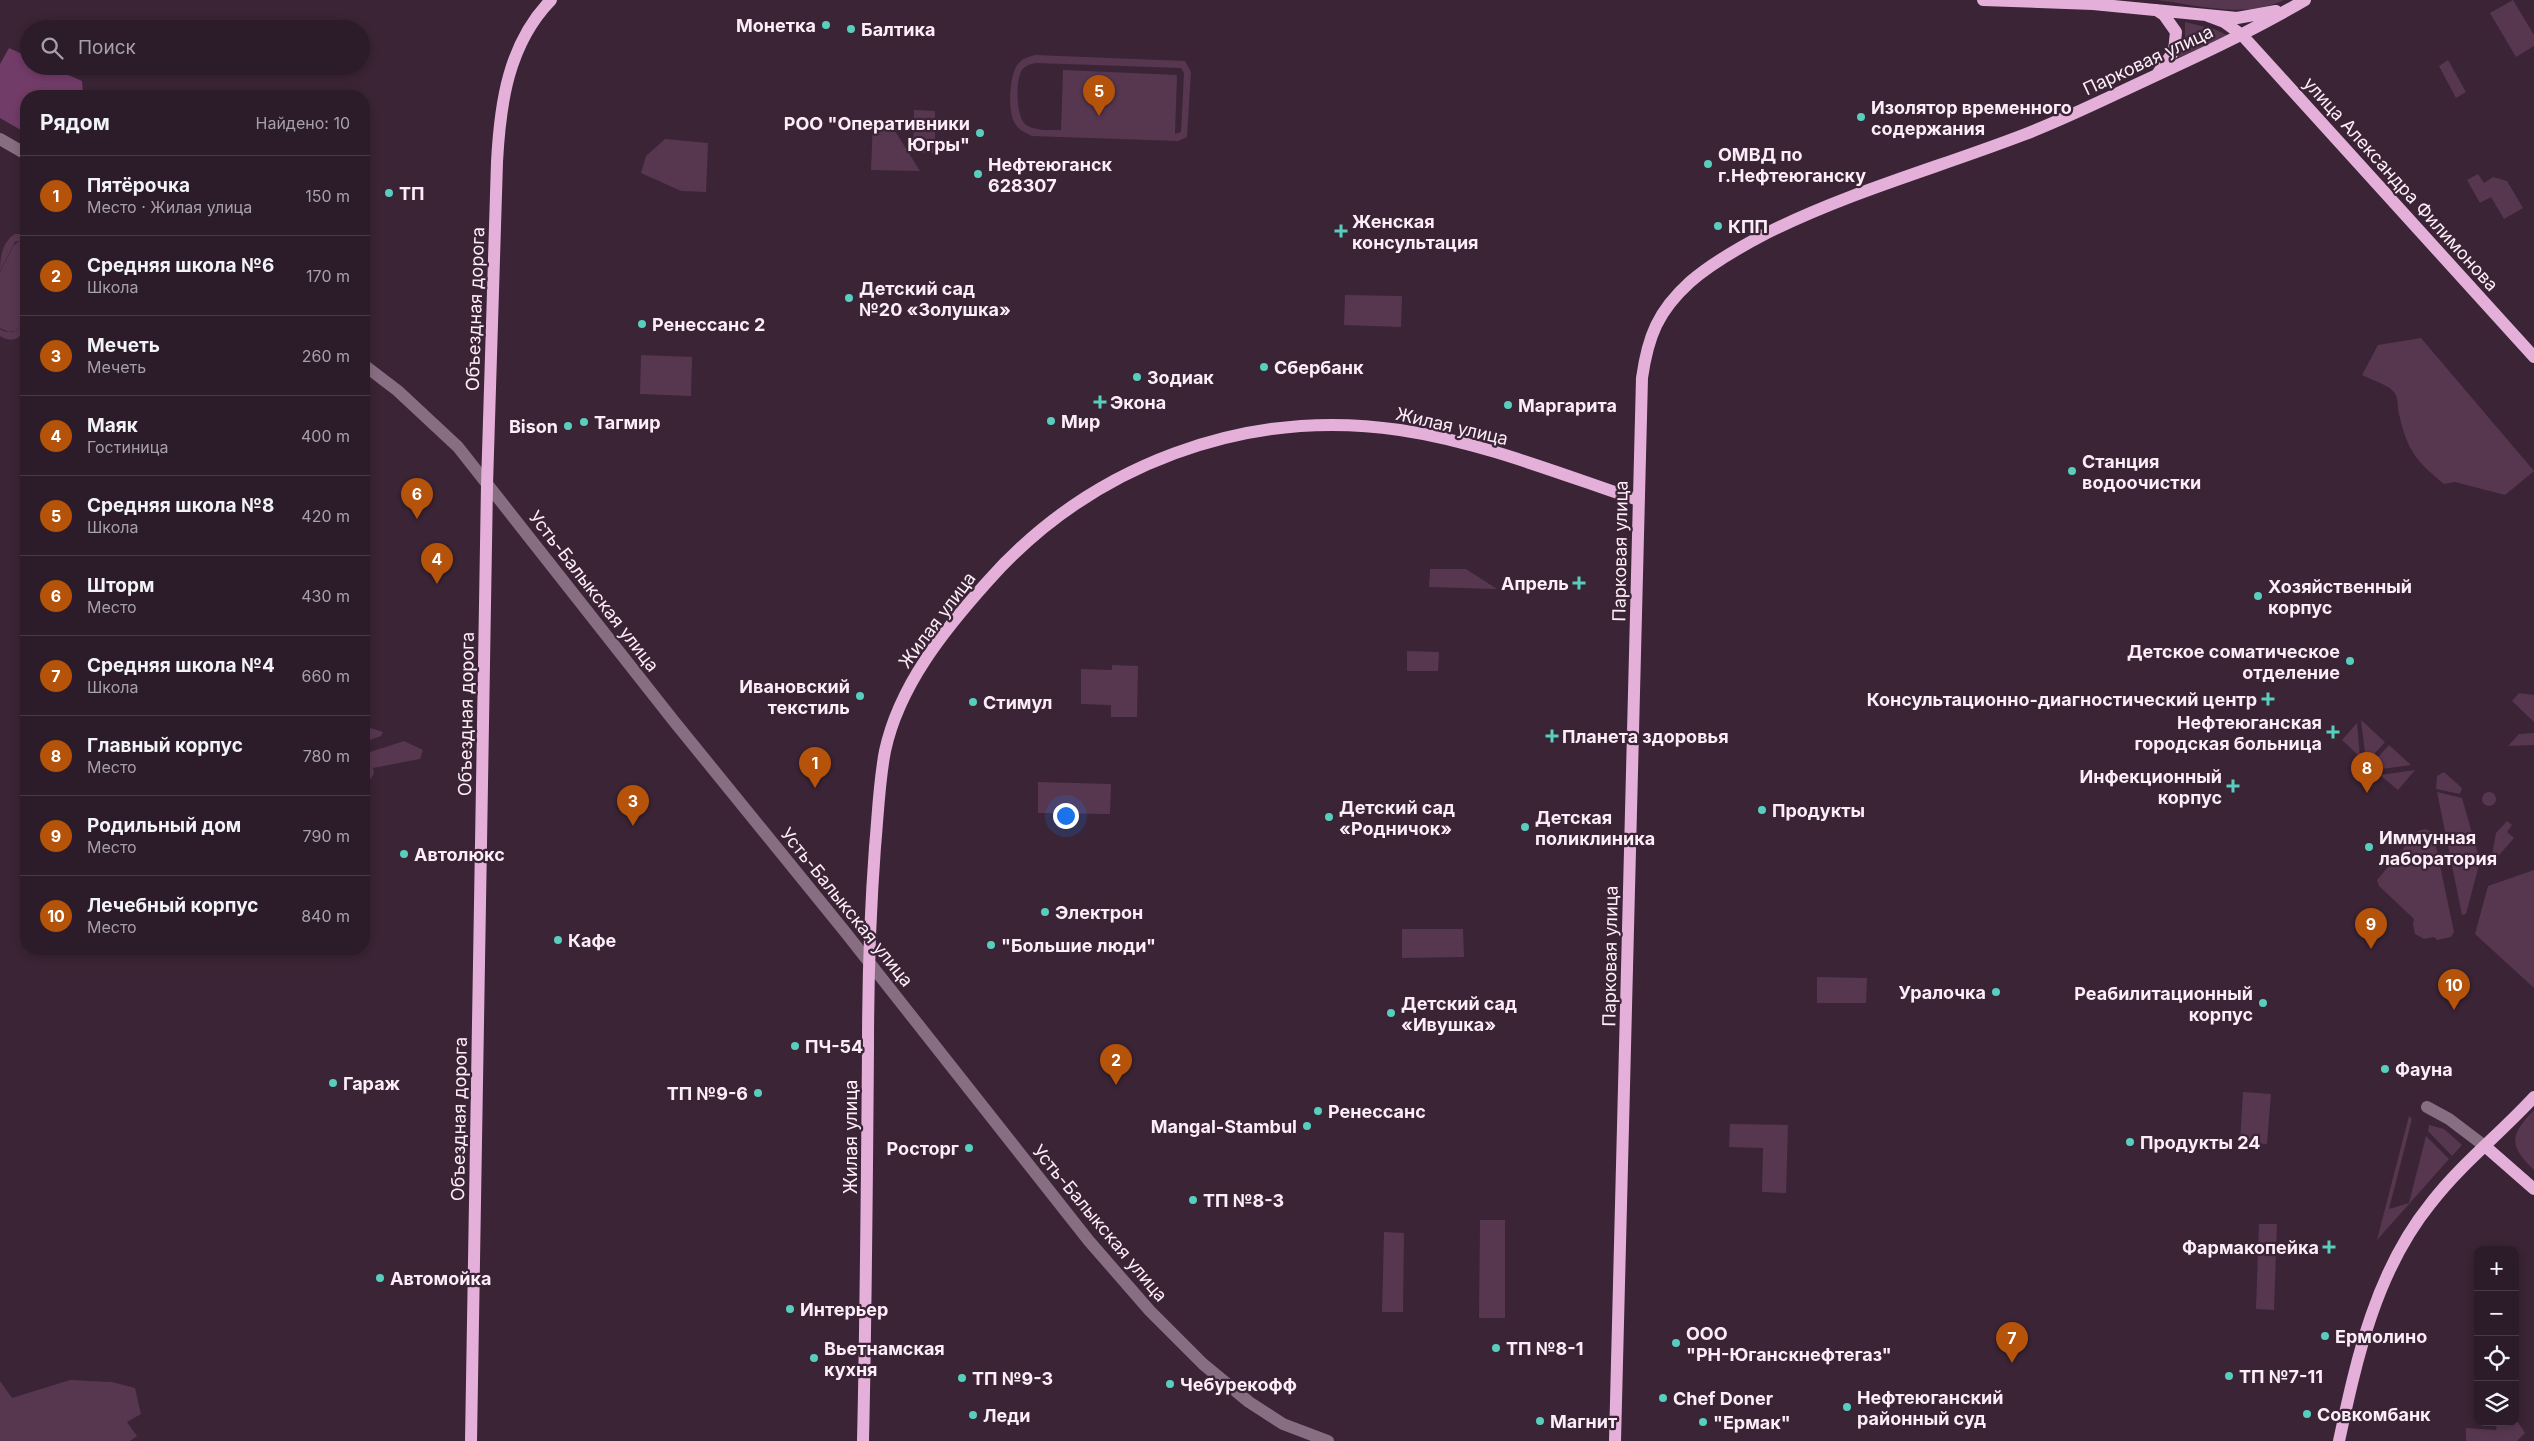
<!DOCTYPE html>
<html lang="ru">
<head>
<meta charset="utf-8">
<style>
  :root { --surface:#2c1b28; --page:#342430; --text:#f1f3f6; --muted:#a6a1a8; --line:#483945; --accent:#b45309 }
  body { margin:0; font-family:Inter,sans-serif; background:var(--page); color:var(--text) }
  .controls { position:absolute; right:15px; bottom:15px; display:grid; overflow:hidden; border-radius:10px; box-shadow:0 2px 8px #0003 }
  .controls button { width:45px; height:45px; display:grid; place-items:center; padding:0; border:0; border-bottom:1px solid var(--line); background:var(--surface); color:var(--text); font:25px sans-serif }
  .you { position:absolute; left:1065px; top:815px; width:18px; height:18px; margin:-12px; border:4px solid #fff; border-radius:50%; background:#1a73e8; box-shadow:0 0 0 8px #1a73e833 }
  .badge { display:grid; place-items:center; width:32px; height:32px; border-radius:50%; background:var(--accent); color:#fff; font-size:16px; font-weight:700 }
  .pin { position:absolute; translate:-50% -41px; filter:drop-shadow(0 1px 2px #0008) }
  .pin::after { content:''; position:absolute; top:26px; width:18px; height:15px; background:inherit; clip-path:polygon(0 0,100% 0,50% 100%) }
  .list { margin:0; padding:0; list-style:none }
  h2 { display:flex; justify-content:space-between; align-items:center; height:65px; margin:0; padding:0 20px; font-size:21px }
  h2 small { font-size:16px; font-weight:400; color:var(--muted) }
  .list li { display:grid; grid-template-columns:32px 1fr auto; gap:15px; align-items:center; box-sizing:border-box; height:80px; padding:0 20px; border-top:1px solid var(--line) }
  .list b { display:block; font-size:19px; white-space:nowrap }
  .list p { margin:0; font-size:16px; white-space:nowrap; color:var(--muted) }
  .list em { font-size:16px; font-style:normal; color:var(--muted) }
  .icon { flex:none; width:28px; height:28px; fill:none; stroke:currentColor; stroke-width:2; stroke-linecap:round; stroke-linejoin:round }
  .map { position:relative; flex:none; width:2534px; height:1441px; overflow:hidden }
  .search { position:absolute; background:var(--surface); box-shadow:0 2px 8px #0003; left:20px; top:20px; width:350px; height:55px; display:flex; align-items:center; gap:12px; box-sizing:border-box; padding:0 18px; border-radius:28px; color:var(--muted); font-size:19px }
  .panel { position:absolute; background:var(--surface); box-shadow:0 2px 8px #0003; left:20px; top:90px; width:350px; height:865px; border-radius:20px }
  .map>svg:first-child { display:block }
</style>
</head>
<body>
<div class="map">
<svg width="2534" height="1441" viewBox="0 0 2534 1441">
  <rect width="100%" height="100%" fill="#3a2435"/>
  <path fill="#573750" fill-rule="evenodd" d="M2157 0H2284C2245 19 2198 5 2157 0Z
    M2513 0 2534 35V46L2516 57 2490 13Z
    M2185 22 2214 29 2227 35 2178 58 2185 42Z
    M1035 55 1185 61 1191 72 1187 137 1178 141 1032 136C1026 133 1020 131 1016 125 1007 115 1009 74 1018 64 1023 58 1028 57 1035 55ZM1036 63 1181 68 1184 73 1181 132 1175 134 1177 75 1063 70 1061 130C1051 130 1035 131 1026 125 1016 118 1015 80 1022 70 1026 65 1031 64 1036 63Z
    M2448 60 2466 92 2456 98 2439 66Z
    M914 110 935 111V153L913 152Z
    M873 120H888L920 171 871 170Z
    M665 139 708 143 706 192 681 191 641 173 646 156Z
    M2478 174 2484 183 2493 177 2507 181 2523 208 2504 219 2491 197 2480 203 2467 180Z
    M15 234H26V239L15 242 0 271C0 257 2 242 15 234Z
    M21 240H26V317L17 330 9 332 0 328V272L14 245Z
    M1345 295 1402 296 1401 327 1344 325Z
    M26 318V329C19 340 11 343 0 336V329C13 337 19 329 26 318Z
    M2421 338 2534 471 2505 495 2455 482 2444 484C2416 461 2407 450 2399 414 2397 406 2399 397 2393 391 2386 384 2372 380 2362 375L2378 345Z
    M641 355 692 357 691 396 640 394Z
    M1430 569H1466L1497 589 1429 587Z
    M1407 651 1439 652 1438 671H1407Z
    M1112 665 1138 666 1137 717H1111V705L1081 704V669L1112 670Z
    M2519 693 2534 695V722L2512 701Z
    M2361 720 2385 742 2367 762 2366 761Z
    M2357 723 2360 757 2342 740Z
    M364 726 383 732 381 736 364 742Z
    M2534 733V745L2508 746 2519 734Z
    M404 741 423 750 420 759 373 768 374 774 364 788V754Z
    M2389 745 2411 765 2375 770 2370 766Z
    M2415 770 2398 790 2380 775Z
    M2444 772 2462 788 2460 794 2436 789 2437 776Z
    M1038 782 1111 784 1110 814 1038 813Z
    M2482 799a7 7 0 1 1 14 0a7 7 0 1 1-14 0Z
    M2437 792 2462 798 2480 861 2466 914 2462 915Z
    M2507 821 2512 825 2507 832 2514 838 2493 862 2491 860 2496 833Z
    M2425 829 2432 832 2434 837 2454 932 2451 937 2437 940 2434 937 2424 939 2415 934 2413 924 2414 919 2379 886 2377 880 2418 831Z
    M2534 870V988L2475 934 2488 886Z
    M1402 929H1463L1464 957 1402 958Z
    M1817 977 1867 978 1866 1003H1817Z
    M2243 1092 2271 1094 2267 1144 2240 1142Z
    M2534 1110V1170C2508 1145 2510 1135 2534 1110Z
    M2409 1116 2412 1119 2389 1209 2409 1203 2426 1136 2449 1159 2377 1240Z
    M1730 1124 1788 1125 1786 1193 1762 1192 1763 1148 1729 1147Z
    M2429 1125 2444 1129 2462 1145 2452 1156 2428 1131Z
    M1480 1220H1505V1318H1479Z
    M2259 1224H2277L2274 1310 2256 1309Z
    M1384 1232 1404 1233 1403 1312H1382Z
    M70 1380 112 1382 135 1388 141 1414 127 1422 137 1436 130 1441H0V1381L12 1398Z
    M2515 1418 2525 1433 2517 1441H2466V1428L2496 1430 2497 1422H2515Z"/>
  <path fill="#723c68" d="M9 48 29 57V66H48L82 81 83 94 77 96H26V133L0 118V64Z"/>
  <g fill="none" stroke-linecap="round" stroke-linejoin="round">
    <path stroke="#886e82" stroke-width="12" d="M0 139 26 154
      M364 365 398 391 458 447 673 720 846 933 1089 1241 1150 1311 1203 1364 1249 1402 1283 1424 1328 1441
      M2427 1107 2449 1119 2486 1147"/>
    <path stroke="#e4afd9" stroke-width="12" d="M1983 0 2093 4 2237 18 2276 11
      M2156 10 2164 15 2176 32 2174 51 2158 73
      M2208 16 2224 22 2242 35 2534 357
      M2486 1147 2534 1189
      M471 1441 487 485 497 162C500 104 508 44 551 0
      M863 1441C866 1310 867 1179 868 1047 868 980 870 914 875 847 878 815 879 782 885 751 899 686 944 630 988 581 1091 465 1245 407 1400 430 1481 442 1560 474 1638 500
      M1615 1441 1642 378C1648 336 1658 311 1690 282 1713 262 1740 247 1767 233 1849 192 1937 168 2023 135 2065 119 2105 99 2146 80 2200 55 2254 30 2305 0
      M2339 1441C2357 1357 2376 1271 2431 1203 2461 1164 2501 1133 2534 1097"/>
  </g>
  <g fill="#58cebf" stroke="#3a2435" stroke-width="2">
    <circle cx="826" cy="25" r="5"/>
    <circle cx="851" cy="29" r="5"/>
    <circle cx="1861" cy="117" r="5"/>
    <circle cx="980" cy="133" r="5"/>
    <circle cx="1708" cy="164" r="5"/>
    <circle cx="978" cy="174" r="5"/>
    <circle cx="389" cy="193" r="5"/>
    <circle cx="1718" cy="226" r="5"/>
    <path d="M1338.5 223.5h5v5h5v5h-5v5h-5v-5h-5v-5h5z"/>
    <circle cx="849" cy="298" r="5"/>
    <circle cx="642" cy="324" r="5"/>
    <circle cx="1264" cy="367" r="5"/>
    <circle cx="1137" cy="377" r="5"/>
    <path d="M1097.5 394.5h5v5h5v5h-5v5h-5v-5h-5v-5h5z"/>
    <circle cx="1508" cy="405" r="5"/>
    <circle cx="1051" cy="421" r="5"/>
    <circle cx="584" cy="422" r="5"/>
    <circle cx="568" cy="426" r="5"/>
    <circle cx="2072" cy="471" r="5"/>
    <path d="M1576.5 575.5h5v5h5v5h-5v5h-5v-5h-5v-5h5z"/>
    <circle cx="2258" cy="596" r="5"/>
    <circle cx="2350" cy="661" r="5"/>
    <circle cx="860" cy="696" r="5"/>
    <path d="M2265.5 691.5h5v5h5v5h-5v5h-5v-5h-5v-5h5z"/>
    <circle cx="973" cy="702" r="5"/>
    <path d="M2330.5 724.5h5v5h5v5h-5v5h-5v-5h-5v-5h5z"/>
    <path d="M1549.5 728.5h5v5h5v5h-5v5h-5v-5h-5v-5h5z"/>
    <path d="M2230.5 778.5h5v5h5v5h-5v5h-5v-5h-5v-5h5z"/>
    <circle cx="1762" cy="810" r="5"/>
    <circle cx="1329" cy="817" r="5"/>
    <circle cx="1525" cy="827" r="5"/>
    <circle cx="2369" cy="847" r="5"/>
    <circle cx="404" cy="854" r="5"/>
    <circle cx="1045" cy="912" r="5"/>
    <circle cx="558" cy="940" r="5"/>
    <circle cx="991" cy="945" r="5"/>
    <circle cx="1996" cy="992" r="5"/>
    <circle cx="2263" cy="1003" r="5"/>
    <circle cx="1391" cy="1013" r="5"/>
    <circle cx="795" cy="1046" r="5"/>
    <circle cx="2385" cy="1069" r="5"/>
    <circle cx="333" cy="1083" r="5"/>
    <circle cx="758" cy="1093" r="5"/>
    <circle cx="1318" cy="1111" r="5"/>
    <circle cx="1307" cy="1126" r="5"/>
    <circle cx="2130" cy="1142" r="5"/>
    <circle cx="969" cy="1148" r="5"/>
    <circle cx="1193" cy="1200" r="5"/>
    <path d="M2326.5 1239.5h5v5h5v5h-5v5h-5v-5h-5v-5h5z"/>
    <circle cx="380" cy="1278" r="5"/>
    <circle cx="790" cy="1309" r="5"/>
    <circle cx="2325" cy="1336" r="5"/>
    <circle cx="1676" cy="1343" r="5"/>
    <circle cx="1496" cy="1348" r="5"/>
    <circle cx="814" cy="1358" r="5"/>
    <circle cx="2229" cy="1376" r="5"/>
    <circle cx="962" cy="1378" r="5"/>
    <circle cx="1170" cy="1384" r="5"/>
    <circle cx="1663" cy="1398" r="5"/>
    <circle cx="1847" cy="1407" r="5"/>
    <circle cx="2307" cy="1414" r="5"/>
    <circle cx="973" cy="1415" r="5"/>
    <circle cx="1540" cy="1421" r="5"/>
    <circle cx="1703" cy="1422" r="5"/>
  </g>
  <g text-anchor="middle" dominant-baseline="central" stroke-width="4.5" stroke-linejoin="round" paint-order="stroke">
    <g font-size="18" font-weight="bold" fill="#fcedf8" stroke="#3a2435" text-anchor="start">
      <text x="816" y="25" text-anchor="end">Монетка</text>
      <text x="861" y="29">Балтика</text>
      <text x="1871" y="107">Изолятор временного<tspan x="1871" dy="21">содержания</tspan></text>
      <text x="970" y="123" text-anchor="end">РОО "Оперативники<tspan x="970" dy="21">Югры"</tspan></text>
      <text x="1718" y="154">ОМВД по<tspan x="1718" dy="21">г.Нефтеюганску</tspan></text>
      <text x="988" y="164">Нефтеюганск<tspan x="988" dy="21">628307</tspan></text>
      <text x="399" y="193">ТП</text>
      <text x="1352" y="221">Женская<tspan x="1352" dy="21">консультация</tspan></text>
      <text x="1728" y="226">КПП</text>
      <text x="859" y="288">Детский сад<tspan x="859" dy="21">№20 «Золушка»</tspan></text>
      <text x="652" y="324">Ренессанс 2</text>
      <text x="1274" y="367">Сбербанк</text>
      <text x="1147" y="377">Зодиак</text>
      <text x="1110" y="402">Экона</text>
      <text x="1518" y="405">Маргарита</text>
      <text x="1061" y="421">Мир</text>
      <text x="594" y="422">Тагмир</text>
      <text x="558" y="426" text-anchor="end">Bison</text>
      <text x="2082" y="461">Станция<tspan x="2082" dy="21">водоочистки</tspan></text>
      <text x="1569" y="583" text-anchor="end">Апрель</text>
      <text x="2268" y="586">Хозяйственный<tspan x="2268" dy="21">корпус</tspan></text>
      <text x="2340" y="651" text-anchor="end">Детское соматическое<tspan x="2340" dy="21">отделение</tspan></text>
      <text x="850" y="686" text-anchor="end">Ивановский<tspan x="850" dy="21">текстиль</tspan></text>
      <text x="2257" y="699" text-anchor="end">Консультационно-диагностический центр</text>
      <text x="983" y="702">Стимул</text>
      <text x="2322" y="722" text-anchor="end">Нефтеюганская<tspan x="2322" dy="21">городская больница</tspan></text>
      <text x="1562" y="736">Планета здоровья</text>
      <text x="2222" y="776" text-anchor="end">Инфекционный<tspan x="2222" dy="21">корпус</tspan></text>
      <text x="1339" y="807">Детский сад<tspan x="1339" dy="21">«Родничок»</tspan></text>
      <text x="1772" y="810">Продукты</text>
      <text x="1535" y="817">Детская<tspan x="1535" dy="21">поликлиника</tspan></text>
      <text x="2379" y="837">Иммунная<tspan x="2379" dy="21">лаборатория</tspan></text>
      <text x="414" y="854">Автолюкс</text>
      <text x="1055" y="912">Электрон</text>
      <text x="568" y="940">Кафе</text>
      <text x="1001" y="945">"Большие люди"</text>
      <text x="1986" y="992" text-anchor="end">Уралочка</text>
      <text x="2253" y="993" text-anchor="end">Реабилитационный<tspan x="2253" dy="21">корпус</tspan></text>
      <text x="1401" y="1003">Детский сад<tspan x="1401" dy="21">«Ивушка»</tspan></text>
      <text x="805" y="1046">ПЧ-54</text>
      <text x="2395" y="1069">Фауна</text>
      <text x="343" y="1083">Гараж</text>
      <text x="748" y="1093" text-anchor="end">ТП №9-6</text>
      <text x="1328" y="1111">Ренессанс</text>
      <text x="1297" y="1126" text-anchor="end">Mangal-Stambul</text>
      <text x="2140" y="1142">Продукты 24</text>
      <text x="959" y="1148" text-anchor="end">Росторг</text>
      <text x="1203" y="1200">ТП №8-3</text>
      <text x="2319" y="1247" text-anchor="end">Фармакопейка</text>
      <text x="390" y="1278">Автомойка</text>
      <text x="800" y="1309">Интерьер</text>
      <text x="1686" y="1333">ООО<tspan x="1686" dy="21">"РН-Юганскнефтегаз"</tspan></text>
      <text x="2335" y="1336">Ермолино</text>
      <text x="824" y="1348">Вьетнамская<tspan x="824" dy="21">кухня</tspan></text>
      <text x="1506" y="1348">ТП №8-1</text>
      <text x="2239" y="1376">ТП №7-11</text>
      <text x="972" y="1378">ТП №9-3</text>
      <text x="1180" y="1384">Чебурекофф</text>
      <text x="1857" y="1397">Нефтеюганский<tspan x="1857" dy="21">районный суд</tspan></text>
      <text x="1673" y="1398">Chef Doner</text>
      <text x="2317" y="1414">Совкомбанк</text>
      <text x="983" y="1415">Леди</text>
      <text x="1550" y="1421">Магнит</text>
      <text x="1713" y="1422">"Ермак"</text>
    </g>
    <g font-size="18" fill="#fcedf8" stroke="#3a2435">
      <text transform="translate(2148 60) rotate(-25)">Парковая улица</text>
      <text transform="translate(2401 184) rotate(48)">улица Александра Филимонова</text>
      <text transform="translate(475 309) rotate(-88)">Объездная дорога</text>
      <text transform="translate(1452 426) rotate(13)">Жилая улица</text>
      <text transform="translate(1620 551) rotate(-89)">Парковая улица</text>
      <text transform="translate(594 591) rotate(52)">Усть-Балыкская улица</text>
      <text transform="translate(937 620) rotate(-53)">Жилая улица</text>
      <text transform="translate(466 714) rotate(-89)">Объездная дорога</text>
      <text transform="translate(847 907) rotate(51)">Усть-Балыкская улица</text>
      <text transform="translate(1610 956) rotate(-89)">Парковая улица</text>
      <text transform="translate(459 1119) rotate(-89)">Объездная дорога</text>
      <text transform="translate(850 1137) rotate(-90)">Жилая улица</text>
      <text transform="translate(1100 1223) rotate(50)">Усть-Балыкская улица</text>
    </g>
  </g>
</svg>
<div class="controls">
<button>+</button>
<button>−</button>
<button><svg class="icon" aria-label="locate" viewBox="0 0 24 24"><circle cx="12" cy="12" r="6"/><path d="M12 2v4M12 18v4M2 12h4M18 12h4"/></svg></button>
<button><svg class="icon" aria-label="layers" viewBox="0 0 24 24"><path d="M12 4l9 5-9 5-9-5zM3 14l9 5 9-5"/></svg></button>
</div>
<div class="you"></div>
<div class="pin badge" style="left:815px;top:788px">1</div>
<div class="pin badge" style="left:1116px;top:1085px">2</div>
<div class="pin badge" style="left:633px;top:826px">3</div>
<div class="pin badge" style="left:437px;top:584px">4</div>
<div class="pin badge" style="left:1099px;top:116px">5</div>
<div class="pin badge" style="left:417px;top:519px">6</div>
<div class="pin badge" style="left:2012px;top:1363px">7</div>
<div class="pin badge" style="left:2367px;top:793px">8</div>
<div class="pin badge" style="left:2371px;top:949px">9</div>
<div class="pin badge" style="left:2454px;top:1010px">10</div>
<div class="search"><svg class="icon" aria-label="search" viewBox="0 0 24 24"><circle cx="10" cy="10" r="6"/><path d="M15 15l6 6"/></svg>Поиск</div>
<section class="panel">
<h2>Рядом<small>Найдено: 10</small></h2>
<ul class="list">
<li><span class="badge">1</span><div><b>Пятёрочка</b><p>Место · Жилая улица</p></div><em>150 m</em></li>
<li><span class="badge">2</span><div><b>Средняя школа №6</b><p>Школа</p></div><em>170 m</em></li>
<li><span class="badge">3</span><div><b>Мечеть</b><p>Мечеть</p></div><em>260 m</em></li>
<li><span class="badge">4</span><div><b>Маяк</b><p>Гостиница</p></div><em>400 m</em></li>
<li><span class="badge">5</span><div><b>Средняя школа №8</b><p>Школа</p></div><em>420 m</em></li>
<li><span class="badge">6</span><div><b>Шторм</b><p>Место</p></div><em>430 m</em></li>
<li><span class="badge">7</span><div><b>Средняя школа №4</b><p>Школа</p></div><em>660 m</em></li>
<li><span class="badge">8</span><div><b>Главный корпус</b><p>Место</p></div><em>780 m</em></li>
<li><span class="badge">9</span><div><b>Родильный дом</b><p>Место</p></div><em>790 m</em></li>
<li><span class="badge">10</span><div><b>Лечебный корпус</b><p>Место</p></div><em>840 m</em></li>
</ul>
</section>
</div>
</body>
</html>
